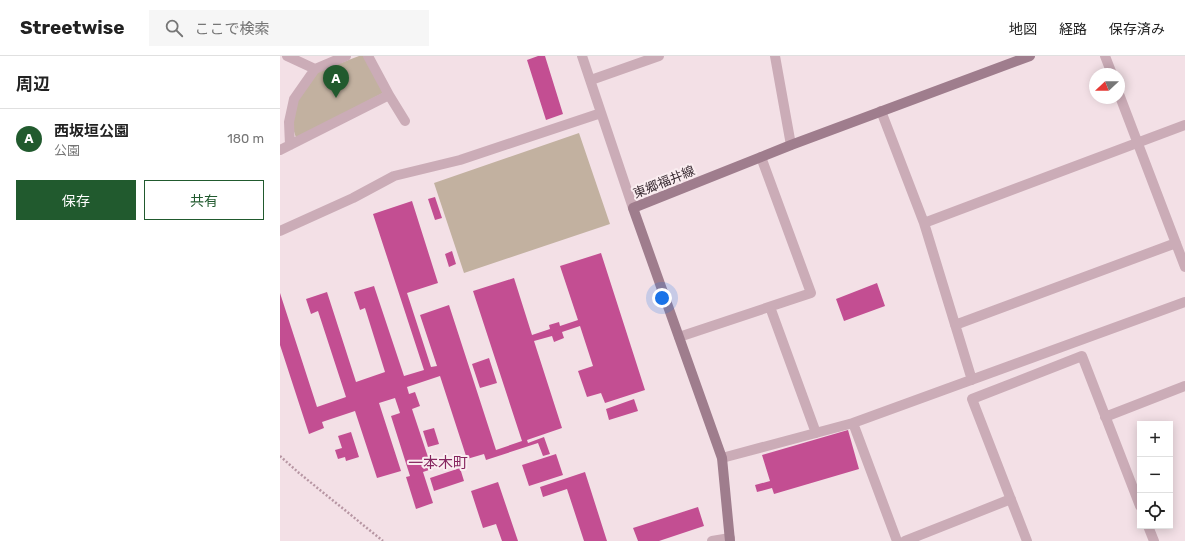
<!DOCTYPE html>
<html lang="ja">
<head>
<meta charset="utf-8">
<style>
  :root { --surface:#fff; --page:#f6f6f6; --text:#222; --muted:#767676; --line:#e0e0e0; --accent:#215a2e }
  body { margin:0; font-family:Rubik,"Noto Sans JP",sans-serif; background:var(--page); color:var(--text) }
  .controls { position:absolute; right:12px; bottom:12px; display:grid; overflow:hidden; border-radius:0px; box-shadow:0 2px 10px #0003 }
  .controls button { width:36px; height:36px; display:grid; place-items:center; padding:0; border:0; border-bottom:1px solid var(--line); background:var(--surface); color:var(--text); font:20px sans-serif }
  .compass { position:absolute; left:809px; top:12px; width:36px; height:36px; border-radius:50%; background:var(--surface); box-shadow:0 2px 10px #0003; rotate:248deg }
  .you { position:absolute; left:382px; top:242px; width:14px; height:14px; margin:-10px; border:3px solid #fff; border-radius:50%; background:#1a73e8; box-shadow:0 0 0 6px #1a73e833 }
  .badge { display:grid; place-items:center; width:26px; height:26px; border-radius:50%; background:var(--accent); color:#fff; font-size:13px; font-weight:700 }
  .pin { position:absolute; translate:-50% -33px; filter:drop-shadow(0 1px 2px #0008) }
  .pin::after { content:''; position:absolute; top:21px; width:14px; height:12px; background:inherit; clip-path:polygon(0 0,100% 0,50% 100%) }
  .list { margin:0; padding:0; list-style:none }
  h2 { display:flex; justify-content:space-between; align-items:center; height:52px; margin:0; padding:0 16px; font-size:17px }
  h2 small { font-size:13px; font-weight:400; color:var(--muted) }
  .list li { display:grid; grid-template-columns:26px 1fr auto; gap:12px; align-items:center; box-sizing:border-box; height:60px; padding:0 16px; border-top:1px solid var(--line) }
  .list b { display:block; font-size:15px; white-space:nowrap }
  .list p { margin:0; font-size:13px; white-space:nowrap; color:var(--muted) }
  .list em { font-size:13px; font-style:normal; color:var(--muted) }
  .actions { display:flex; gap:8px; padding:12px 16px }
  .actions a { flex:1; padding:9px 0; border:1px solid var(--accent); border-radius:0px; text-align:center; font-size:14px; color:var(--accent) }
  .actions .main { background:var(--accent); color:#fff }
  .icon { flex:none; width:22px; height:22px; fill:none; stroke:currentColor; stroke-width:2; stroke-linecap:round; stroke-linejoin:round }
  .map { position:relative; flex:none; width:905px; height:485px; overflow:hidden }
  header { display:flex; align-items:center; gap:24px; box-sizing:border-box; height:56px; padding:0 20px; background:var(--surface); border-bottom:1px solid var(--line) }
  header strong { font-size:19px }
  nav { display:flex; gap:22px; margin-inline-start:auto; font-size:14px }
  .search { width:280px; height:36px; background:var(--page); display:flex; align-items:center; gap:10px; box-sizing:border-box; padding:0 14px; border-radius:0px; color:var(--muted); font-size:15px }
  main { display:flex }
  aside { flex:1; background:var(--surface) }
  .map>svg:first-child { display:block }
</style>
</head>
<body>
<header>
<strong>Streetwise</strong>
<div class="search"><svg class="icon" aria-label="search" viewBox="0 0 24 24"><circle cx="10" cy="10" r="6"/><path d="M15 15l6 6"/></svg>ここで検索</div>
<nav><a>地図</a><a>経路</a><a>保存済み</a></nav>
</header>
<main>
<aside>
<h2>周辺<small></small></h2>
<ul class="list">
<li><span class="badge">A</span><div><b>西坂垣公園</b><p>公園</p></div><em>180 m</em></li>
</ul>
<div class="actions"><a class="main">保存</a><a>共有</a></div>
</aside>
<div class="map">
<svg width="905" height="485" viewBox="0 0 905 485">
  <rect width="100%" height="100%" fill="#f3e0e6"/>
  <path fill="#c2b1a0" d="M79 0H86L103 37 16 82 12 69 16 47 37 16Z
    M299 77 330 168 184 217 154 127Z"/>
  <path fill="#c34e92" d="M258 0H265L283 58 266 64 247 4Z
    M155 141 162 162 155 164 148 143Z
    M132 145 158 227 127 237 151 311 157 310 140 259 169 249 216 394 242 385 193 235 234 222 252 279 270 273 269 269 279 266 280 270 298 264 280 210 321 197 365 334 325 347 321 337 307 341 298 315 313 310 300 270 282 276 284 282 274 286 272 280 254 285 282 372 247 384 248 387 264 381 270 398 263 400 258 387 206 404 204 398 187 403 160 320 127 331 129 338 135 336 140 350 132 353 152 413 143 416 153 447 136 453 126 421 130 420 111 360 120 357 115 342 99 347 121 415 97 422 75 355 42 366 44 372 29 378 0 289V237L37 351 66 341 38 255 31 258 26 243 47 236 76 326 105 316 85 252 80 254 74 236 94 230 124 320 144 314 93 158Z
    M172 195 176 208 169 211 165 198Z
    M597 227 605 250 564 265 556 243Z
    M209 302 217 327 200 332 192 308Z
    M354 343 358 355 329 364 326 353Z
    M154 372 159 388 148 391 143 375Z
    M568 374 579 413 494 438 492 432 477 436 475 429 490 425 482 399Z
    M71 376 79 401 66 405 65 401 58 403 55 394 62 392 58 380Z
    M276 398 283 419 249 430 242 409Z
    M180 412 184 425 154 435 150 422Z
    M305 416 327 485H304L287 433 263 441 260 431Z
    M218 426 238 485H222L216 468 203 472 191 435Z
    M418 451 424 470 379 485H358L353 472Z"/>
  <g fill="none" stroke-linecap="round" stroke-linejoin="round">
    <path stroke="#b796a3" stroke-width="2.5" stroke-dasharray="2 2" stroke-linecap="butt" d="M0 400 19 417 103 485"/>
    <path stroke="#cbacb7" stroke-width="10" d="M7 0 35 13
      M88 0 109 39 125 65
      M302 0 353 152
      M495 0 511 89
      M825 0 832 18
      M311 24 379 0
      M839 38 905 211
      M601 55 644 167 692 324
      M10 89 9 66 14 43 35 13 66 0
      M0 94 109 39
      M644 167 905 69
      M0 175 73 142 114 120 180 104 321 57
      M490 251 536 377
      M675 269 896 187
      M399 281 531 237 481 101
      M825 361 905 330
      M573 367 617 485
      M442 402 573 367 905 246
      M868 470 874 485
      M432 485 450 482
      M625 485 731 443
      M747 485 692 343 802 300 860 450"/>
    <path stroke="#9f7d8d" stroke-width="10" d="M450 485 442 402 353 152 511 89 750 0"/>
  </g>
  <g text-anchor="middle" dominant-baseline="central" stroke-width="4" stroke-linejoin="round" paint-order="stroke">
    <g font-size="13" fill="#392b32" stroke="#faedf0">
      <text transform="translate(384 126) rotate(-22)">東郷福井線</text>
    </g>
    <g font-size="15" fill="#86265f" stroke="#faedf0">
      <text x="158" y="407">一本木町</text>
    </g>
  </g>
</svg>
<div class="controls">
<button>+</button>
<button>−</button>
<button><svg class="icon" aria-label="locate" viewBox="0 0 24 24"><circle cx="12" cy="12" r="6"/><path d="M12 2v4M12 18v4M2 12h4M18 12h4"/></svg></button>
</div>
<svg class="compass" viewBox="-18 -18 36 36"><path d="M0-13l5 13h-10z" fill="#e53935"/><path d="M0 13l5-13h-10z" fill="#767676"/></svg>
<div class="you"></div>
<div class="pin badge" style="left:56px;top:42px">A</div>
</div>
</main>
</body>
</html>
